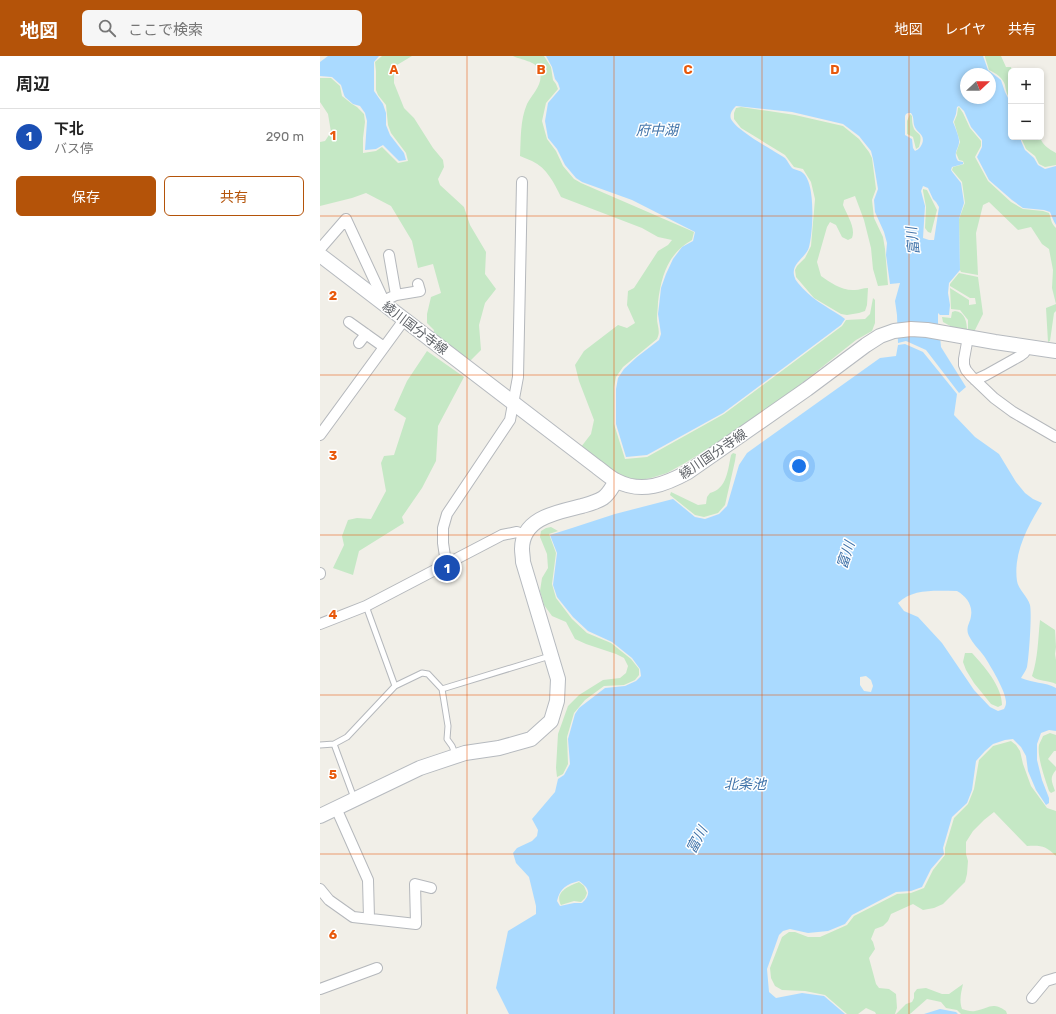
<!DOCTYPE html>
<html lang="ja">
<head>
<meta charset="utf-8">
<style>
  :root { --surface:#fff; --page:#f6f6f6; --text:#222; --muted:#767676; --line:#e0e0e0; --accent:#b45309 }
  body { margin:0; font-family:Rubik,"Noto Sans JP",sans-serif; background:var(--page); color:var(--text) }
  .controls { position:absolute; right:12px; top:12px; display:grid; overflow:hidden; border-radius:6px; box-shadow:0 2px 6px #0003 }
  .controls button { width:36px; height:36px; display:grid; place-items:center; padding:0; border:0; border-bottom:1px solid var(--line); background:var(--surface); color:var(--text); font:20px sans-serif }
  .compass { position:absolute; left:640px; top:12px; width:36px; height:36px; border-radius:50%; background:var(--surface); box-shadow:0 2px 6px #0003; rotate:68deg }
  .you { position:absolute; left:479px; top:410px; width:14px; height:14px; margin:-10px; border:3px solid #fff; border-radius:50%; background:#1a73e8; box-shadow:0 0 0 6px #1a73e833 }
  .badge { display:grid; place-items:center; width:26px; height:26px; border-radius:50%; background:var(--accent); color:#fff; font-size:13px; font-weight:700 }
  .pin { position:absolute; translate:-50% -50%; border:2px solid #fff; box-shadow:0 1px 4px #0006 }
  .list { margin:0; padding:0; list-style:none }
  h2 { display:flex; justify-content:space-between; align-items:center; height:52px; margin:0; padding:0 16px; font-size:17px }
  h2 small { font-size:13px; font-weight:400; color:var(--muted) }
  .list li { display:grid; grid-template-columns:26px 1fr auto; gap:12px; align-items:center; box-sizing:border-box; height:56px; padding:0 16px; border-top:1px solid var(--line) }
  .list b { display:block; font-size:15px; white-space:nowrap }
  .list p { margin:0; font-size:13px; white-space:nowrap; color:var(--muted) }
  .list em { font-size:13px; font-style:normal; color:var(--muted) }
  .actions { display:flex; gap:8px; padding:12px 16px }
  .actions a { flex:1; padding:9px 0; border:1px solid var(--accent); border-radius:6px; text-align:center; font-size:14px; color:var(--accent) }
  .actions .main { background:var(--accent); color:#fff }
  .icon { flex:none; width:22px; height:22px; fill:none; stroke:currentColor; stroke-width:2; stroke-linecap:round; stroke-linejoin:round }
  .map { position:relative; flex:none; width:736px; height:958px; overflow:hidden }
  header { display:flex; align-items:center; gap:24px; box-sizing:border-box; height:56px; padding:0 20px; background:var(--accent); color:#fff }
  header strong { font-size:19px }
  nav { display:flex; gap:22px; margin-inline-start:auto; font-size:14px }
  .search { width:280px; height:36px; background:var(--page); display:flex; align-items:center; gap:10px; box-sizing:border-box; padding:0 14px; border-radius:6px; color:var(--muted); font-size:15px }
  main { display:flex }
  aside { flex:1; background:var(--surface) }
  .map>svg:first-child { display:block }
</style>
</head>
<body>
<header>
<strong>地図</strong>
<div class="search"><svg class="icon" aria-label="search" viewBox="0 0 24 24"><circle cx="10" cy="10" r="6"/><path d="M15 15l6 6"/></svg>ここで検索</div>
<nav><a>地図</a><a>レイヤ</a><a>共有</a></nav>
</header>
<main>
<aside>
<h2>周辺<small></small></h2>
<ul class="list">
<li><span class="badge" style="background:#1a4fb4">1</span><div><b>下北</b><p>バス停</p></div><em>290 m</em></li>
</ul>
<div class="actions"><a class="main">保存</a><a>共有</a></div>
</aside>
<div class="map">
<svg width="736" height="958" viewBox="0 0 736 958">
  <rect width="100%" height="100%" fill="#f1efe8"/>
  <path fill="#c5e8c5" d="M62 0H92L77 9 74 14V27L84 52 94 62 113 92 123 104 124 111 118 123 120 129 144 151 150 169 166 196 165 218 176 233 165 247 159 269 161 294 148 307 113 279 114 274 107 267V258L111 241 121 237 113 208 98 212 92 185 71 150 46 137 32 142 0 150V86L5 85 11 76 8 58 0 46V22H11L20 30 22 40 32 48 37 51 44 58 45 66 43 82V97L56 95 62 91 78 107 88 105 86 97 71 77 68 69 66 49 58 39 56 34V15L55 6Z
    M193 0H224L231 11 233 24 236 28 238 33 226 47 222 65 227 83 236 95 243 110 254 123 261 127 374 176 372 184C348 197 341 221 338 246 338 251 337 257 337 262 337 270 341 275 337 283L303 311 296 321 294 331V368L305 403 327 401 404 358 522 270 526 264 545 263 550 258 553 242 555 244V267L552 275 536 284 467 339 394 389 365 407 347 417 331 422 320 424 307 422 295 417 261 391 271 378 274 364 259 325 255 309 264 295 298 269 307 272 315 267 307 249 308 235 314 232 338 195 348 189 352 184 338 181 322 172 241 141C234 127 227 112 212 105 208 103 204 102 200 100 201 83 200 64 207 48 212 38 225 27 219 14 216 5 201 4 193 0Z
    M665 0H681L686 11H691L692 15H691V44C687 39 686 35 685 29 683 22 676 17 669 14L665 1Z
    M421 51 475 59 523 70 539 83 549 96 552 102 556 133 552 144 554 162 563 181 565 193 568 229 558 230 553 213 551 192 544 164 535 140 524 144 523 149C527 159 536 172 532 182L528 184 522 181 516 169 510 166 507 171 497 206 501 220C511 227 522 235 535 234 539 234 543 232 548 232L547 249 545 255 539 257 527 259 521 258 494 242 476 221 475 214 477 210 485 202 491 190 495 143 491 126 483 113 474 111 465 99 421 72 414 63V57L416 52Z
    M639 51 643 57 650 72 661 85V90L655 101 668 125 691 146 703 153 723 155 729 157C732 164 730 166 736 172V255L734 257 730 285 728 286 726 252 736 248 732 232 733 214 729 193 722 188 711 171 698 174 669 146 663 149 656 177 658 219 641 216 640 214 639 163 645 147 642 126 632 114 633 111 644 108 643 105 639 104 636 97 640 86 634 66 637 59 638 52Z
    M590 58 592 60C592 64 592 69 594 73 595 75 597 76 599 78 602 81 600 87 599 91L596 93 593 81 587 78V65Z
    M702 81H720C722 89 729 93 736 97V109L725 111 719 108 715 100 706 93 702 84Z
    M603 133 607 134 617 154 611 177 608 176 605 172 606 151 603 135Z
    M639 217 658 221 663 258 654 276 648 275V264L640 254 631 253 630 232 649 244V249L656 248 655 242H650L630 230V228Z
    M635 255C645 256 647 266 647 275L634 272 623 266 622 261 631 262 632 256Z
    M107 295 144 321 118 370 116 405 102 432 82 461 84 467 39 495 33 519 13 512 24 489 22 480 28 464 37 462 51 463 66 435 61 407 64 400 74 399 86 362 74 354 87 325Z
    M413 397 416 398 415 405 405 449 398 457 384 461 375 459 350 439 351 436 378 449 386 448 387 441 390 437C407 433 408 413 411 399Z
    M231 471 238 475 229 478 236 497 232 528 236 542 252 563 267 577 291 587 311 603 319 613V619L315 624 304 629 284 630 265 644 254 657 247 681 248 708 243 718 237 721 236 712 238 678 248 650 259 639 283 624 300 622 306 617 308 610 304 602 296 598 266 588 255 583 246 566 232 560 224 549 220 535 222 522 228 512 227 498 220 481 221 475 226 472Z
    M720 564 735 574 736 591 735 598 736 604V628C729 624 718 626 712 620 718 602 718 583 720 564Z
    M645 597H652C664 610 682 630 682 649L678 651 671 648 654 627 646 614 643 606Z
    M730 677 736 679V695H734L728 703 736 711V714C729 722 732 726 735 735L731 737 729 735C725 723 717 701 719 689 720 686 722 683 723 680Z
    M691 685 696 689 700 695 703 708 711 730 727 752 736 755V800C726 790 721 789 707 790L674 756 664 764 653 775 646 786V798L648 805 647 818 645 826 623 848 614 852 603 854 593 848 571 858 568 865 563 870 555 873 551 883 553 886 555 893 549 902 556 928 559 932 569 933 576 938 577 952 575 958H556L555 956 546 952 538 958H527L505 939 485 935 462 934 455 930 451 922 450 912 462 881 469 876H475L488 881H500L527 869 534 860 577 838 591 837 604 832 613 814 625 799V792L634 762 648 748 654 733 659 704 673 690Z
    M259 826 264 830 267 837 265 842 261 846 254 845 241 849C234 836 249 830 259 826Z
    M643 928C641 937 639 944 642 953 646 954 651 956 655 955 669 953 671 945 686 955L687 958H641L637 954 626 952 621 946 607 943 590 958H576L586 948 592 946 594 942V937L597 933 606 932 622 938H629Z"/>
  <path fill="#aadaff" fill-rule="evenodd" d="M8 0H59L54 6V35L63 48 66 57V69L70 79 84 97 86 104 79 105 63 89 56 93 45 94 47 65 45 57 40 50 33 48 25 41 24 39 21 29 12 21 0 20V6Z
    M226 0H663L668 14 681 24 685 36 689 44 691 46V81H701V85L705 94 714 102 718 109 725 113 736 110V169C733 165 732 160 730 156L724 154 703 152 692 144 669 124 657 101 662 91V84L651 71 644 55 639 50 637 51 636 58 633 66C635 71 638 78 639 84 640 92 632 96 638 105L643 106V108L632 111 631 114 633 117 641 127 644 147 639 163 640 214 629 227 628 237 630 249 629 259H620L618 257V269L620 281 621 291 646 331 639 337 606 294 586 285 578 287 577 259 575 245 580 227 570 228 566 199 567 187 564 176 555 156 554 144 558 133 553 103 551 95 539 80 523 68 472 56 416 50C413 53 409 58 411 63 416 73 442 88 452 94 456 97 461 99 465 102 468 105 469 109 472 112 475 114 480 114 483 117 496 128 493 176 489 191 486 202 469 208 475 222 475 224 477 225 478 227 490 242 505 250 521 260L525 263 521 269 403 357 327 399 306 401 296 368V333L298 322 304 313 317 301 339 284 341 278 338 258 339 250 341 232 346 218 353 203 362 191 373 185 375 176 312 144 262 126 256 122 245 109 237 93 228 82 225 65 228 47 240 33 238 27 235 23 232 11ZM646 18H670V42H646ZM588 57H591C594 61 593 64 594 69 596 77 606 78 602 88 600 92 599 93 595 95L593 92 592 83 585 79V60L586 58ZM603 130 608 132 613 143 616 146 619 151 614 184H609L603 182 605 150 601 135Z
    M585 288 603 296 637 338 634 359 655 381 679 398 696 426 705 437 713 443 722 447C708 470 693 497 697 525 698 533 708 541 710 549 712 558 709 601 707 611 706 615 703 618 701 622 712 627 725 626 736 632V675L729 674 721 677 717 688V704L722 724 729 742V747L726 749 716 734 708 715 706 700 701 691 693 683 685 684 673 688 665 695 656 705 652 734 647 747 632 761 623 792 624 798 611 813 602 831 591 835 576 836 532 859 525 868 508 875 488 877 470 873 463 875 459 879 447 913 449 936 456 942 482 937 504 940 525 958H189L176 932 188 875 216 858V850L209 821 196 807 193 797 197 792 212 785 217 780 218 774 212 763 235 736 238 723 244 719 250 708 248 683 255 658 259 652 285 632 305 630 316 625 321 620 320 613 312 602 292 586 268 575 253 561 237 541 233 529 237 497 230 479 252 472 295 458 353 443 375 461 385 463 399 458 407 450 419 409 427 397 560 302 576 300 578 289ZM637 535C646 540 653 549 651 560 650 568 645 571 649 580 653 588 659 593 664 600 670 609 687 637 686 647 686 649 685 651 684 653L678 655 670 651 654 634 622 587 598 561 584 555 578 547C593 532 617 535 637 535ZM546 620 551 624 553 630 551 636 544 635 540 629V621ZM259 825C269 832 272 838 262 847H254L240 850 237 845C240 832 247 828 259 825Z
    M620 953 636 956 638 958H604Z"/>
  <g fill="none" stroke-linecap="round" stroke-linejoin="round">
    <defs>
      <path id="lane" d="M75 630 102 617 108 618 122 633 230 600
        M122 633 128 670 127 683 132 690 136 700
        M14 688 34 742
        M0 689 14 688 27 681 75 630 46 550"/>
      <path id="street" d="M0 193 26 163 64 245
        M69 199 76 239
        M61 246 76 239 100 235 98 228
        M29 266 64 291
        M648 281 644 303V309L646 314 651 320 674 342 693 356 736 381
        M39 287 46 278
        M655 324 666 319 700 300 704 297 708 291
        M0 379 84 264
        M126 507 123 487V472L127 458 190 364 198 321 202 126
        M0 518V517
        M0 568 46 550 182 479 197 476 205 479
        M16 752 48 824 49 862
        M0 833 9 844 33 861 96 868 95 828 111 832
        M0 933 57 912
        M712 942 726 925 736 922"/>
      <path id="secondary" d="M0 199 277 411C284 416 290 422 297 425 322 438 346 428 368 416L487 333 546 289 560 280 574 275 591 273 607 274 675 286 736 295
        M0 760 100 712 145 697 179 692 211 683 231 665 237 645 238 623 203 506C203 501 202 497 202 493 202 461 239 456 262 450 269 448 277 446 283 442 289 438 292 431 296 425"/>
    </defs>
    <use href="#lane" stroke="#b5b8bc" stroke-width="7"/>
    <use href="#street" stroke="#b5b8bc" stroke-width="12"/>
    <use href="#secondary" stroke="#b6babf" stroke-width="16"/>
    <use href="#lane" stroke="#fff" stroke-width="5"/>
    <use href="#street" stroke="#fff" stroke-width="10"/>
    <use href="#secondary" stroke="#fff" stroke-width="14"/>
  </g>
  <path fill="none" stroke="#e8590c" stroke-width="1" stroke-opacity="0.55" d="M147 0V958M294 0V958M442 0V958M589 0V958M0 160H736M0 319H736M0 479H736M0 639H736M0 798H736"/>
  <g text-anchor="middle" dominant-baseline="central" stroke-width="3" stroke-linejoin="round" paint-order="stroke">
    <g font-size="13" fill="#5f6368" stroke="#fff">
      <text transform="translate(95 272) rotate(37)">綾川国分寺線</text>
      <text transform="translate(393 398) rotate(-34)">綾川国分寺線</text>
    </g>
    <g font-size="14" font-style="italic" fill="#4174aa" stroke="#fff">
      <text x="337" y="74">府中湖</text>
      <text transform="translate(593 185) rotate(-96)">富川</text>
      <text transform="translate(526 499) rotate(-72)">富川</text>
      <text x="425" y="728">北条池</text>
      <text transform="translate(377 784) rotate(-62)">富川</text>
    </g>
  </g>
  <g font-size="13" text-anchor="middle" font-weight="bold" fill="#e8590c" stroke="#fff" stroke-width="3" stroke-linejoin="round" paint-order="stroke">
    <text x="74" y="18">A</text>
    <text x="221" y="18">B</text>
    <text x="368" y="18">C</text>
    <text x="515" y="18">D</text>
    <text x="13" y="84">1</text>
    <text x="13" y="244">2</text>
    <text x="13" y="404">3</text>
    <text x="13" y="563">4</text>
    <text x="13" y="723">5</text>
    <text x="13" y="883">6</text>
  </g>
</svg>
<div class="controls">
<button>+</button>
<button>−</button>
</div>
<svg class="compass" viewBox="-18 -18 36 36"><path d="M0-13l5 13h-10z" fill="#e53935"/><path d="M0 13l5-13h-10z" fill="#767676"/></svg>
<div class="you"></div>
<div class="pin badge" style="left:127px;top:512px;background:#1a4fb4">1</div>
</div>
</main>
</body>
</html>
